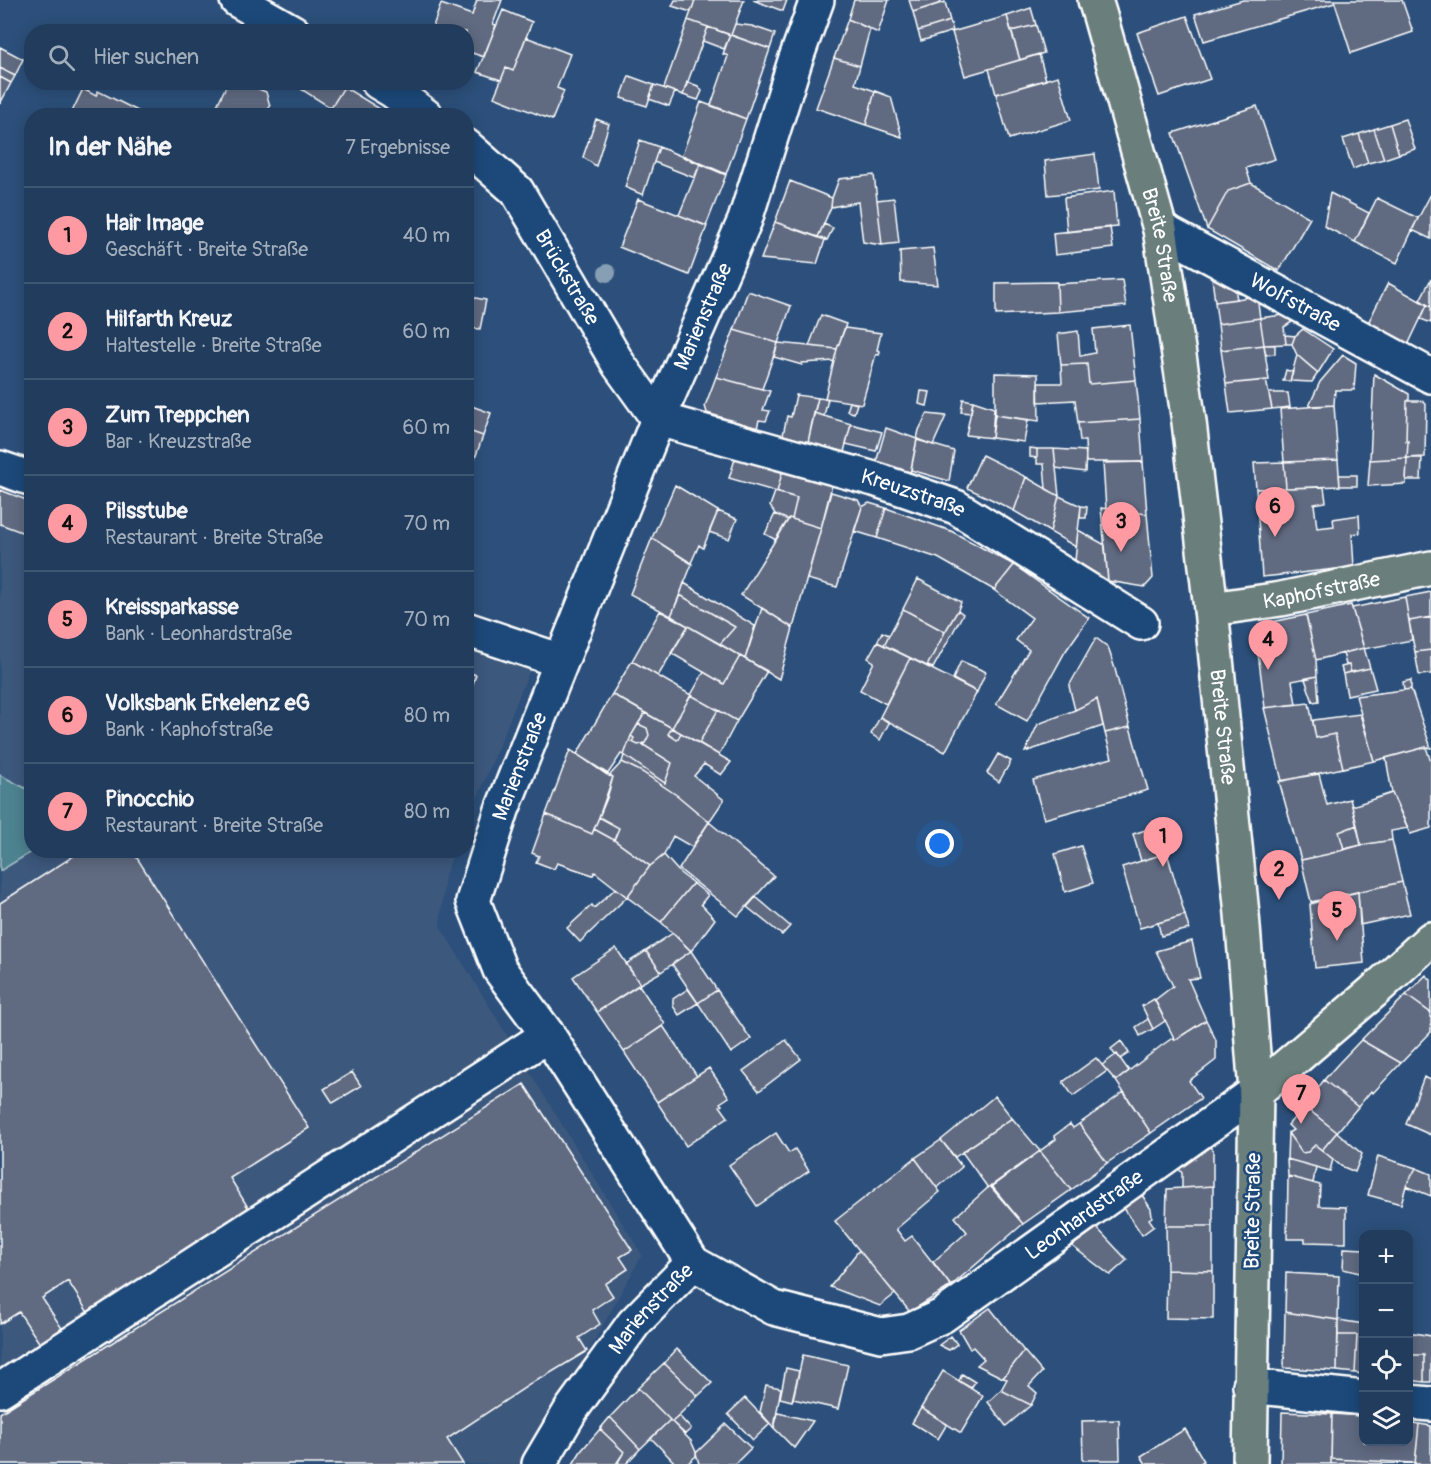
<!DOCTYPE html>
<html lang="de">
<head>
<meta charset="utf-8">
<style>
  :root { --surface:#213c5c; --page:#294362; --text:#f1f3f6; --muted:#a2adbb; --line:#3e5672; --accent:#ff9aa2 }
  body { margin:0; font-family:Pangolin,sans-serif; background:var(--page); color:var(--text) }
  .controls { position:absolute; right:18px; bottom:18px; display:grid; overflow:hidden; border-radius:12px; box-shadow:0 3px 15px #0003 }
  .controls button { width:54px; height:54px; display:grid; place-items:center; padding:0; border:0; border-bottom:2px solid var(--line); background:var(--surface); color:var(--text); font:30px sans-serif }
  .you { position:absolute; left:940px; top:844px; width:21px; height:21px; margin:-15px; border:4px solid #fff; border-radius:50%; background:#1a73e8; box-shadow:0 0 0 9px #1a73e833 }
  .badge { display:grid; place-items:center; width:39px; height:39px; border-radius:50%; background:var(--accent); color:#111; font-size:20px; font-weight:700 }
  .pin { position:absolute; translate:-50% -50px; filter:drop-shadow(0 2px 3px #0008) }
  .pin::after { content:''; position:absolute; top:32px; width:21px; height:18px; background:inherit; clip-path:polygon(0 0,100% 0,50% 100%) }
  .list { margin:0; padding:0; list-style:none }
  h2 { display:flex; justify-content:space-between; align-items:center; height:78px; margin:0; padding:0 24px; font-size:26px }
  h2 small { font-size:20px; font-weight:400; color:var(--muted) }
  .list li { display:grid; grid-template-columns:39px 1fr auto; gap:18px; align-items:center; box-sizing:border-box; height:96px; padding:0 24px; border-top:2px solid var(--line) }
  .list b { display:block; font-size:22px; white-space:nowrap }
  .list p { margin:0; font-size:20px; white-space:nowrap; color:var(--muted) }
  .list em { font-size:20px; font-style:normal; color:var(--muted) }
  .icon { flex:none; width:33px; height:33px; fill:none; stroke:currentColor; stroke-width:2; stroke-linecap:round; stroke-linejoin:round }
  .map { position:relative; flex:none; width:1431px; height:1464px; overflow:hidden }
  .search { position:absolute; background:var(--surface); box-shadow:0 3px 15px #0003; left:24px; top:24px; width:450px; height:66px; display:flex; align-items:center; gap:15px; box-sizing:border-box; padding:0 21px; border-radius:24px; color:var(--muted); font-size:22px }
  .panel { position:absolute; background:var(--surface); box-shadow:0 3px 15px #0003; left:24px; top:108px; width:450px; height:750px; border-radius:24px }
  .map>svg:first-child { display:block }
</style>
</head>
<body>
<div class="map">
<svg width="1431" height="1464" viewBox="0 0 1431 1464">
  <rect width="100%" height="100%" fill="#2c507b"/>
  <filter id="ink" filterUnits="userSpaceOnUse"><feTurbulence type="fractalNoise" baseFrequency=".0167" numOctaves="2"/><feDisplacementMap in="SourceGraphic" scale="12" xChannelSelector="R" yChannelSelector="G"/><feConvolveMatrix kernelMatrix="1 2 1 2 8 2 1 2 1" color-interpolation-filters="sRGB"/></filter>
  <g filter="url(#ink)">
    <path fill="#3c587d" d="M0 481 31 492 32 850 455 851 445 875 440 926 642 1255 591 1347 520 1464H0Z
      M467 644 531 667 467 823Z"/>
    <path fill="#4d8390" stroke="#a6c1c8" stroke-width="1.5" d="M0 775 31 791 32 850 33 851 0 871Z"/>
    <path fill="#606a81" stroke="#fff" stroke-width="1.5" d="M477 0H502L493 24 496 25 484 57 466 51V32H431L441 4 472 15Z
      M675 0H695L691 12 672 6Z
      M695 0H744L731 35 688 20Z
      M753 0H787L783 11Z
      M854 0H889L878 33 848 19Z
      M909 0H941V3L913 12Z
      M1243 0H1334L1335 3 1204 41 1195 14Z
      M1334 0H1402L1413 32 1351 53Z
      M945 2 950 21 918 31 913 12Z
      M1031 8 1036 25 1011 31 1007 16Z
      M503 10 532 22 513 71 506 68 501 80 477 72Z
      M1007 16 1020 60 965 76 952 32Z
      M1187 16 1210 79 1159 96 1137 33Z
      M848 19 870 29 860 66 834 58Z
      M688 20 708 27 683 95 664 88Z
      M950 21 953 31 921 41 918 31Z
      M735 24 752 26 775 34 770 49 731 35Z
      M1036 25 1044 53 1020 60 1011 31Z
      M708 27 730 35 724 49 703 41Z
      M730 35 770 49 746 119 711 105 728 56 723 54Z
      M526 37 570 54 557 88 564 91 552 120 494 97 506 68 513 71Z
      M0 47 23 59 15 76 0 68Z
      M1039 54 1046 80 996 94 989 69Z
      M834 58 860 66 855 84 875 91 866 125 816 108Z
      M0 68 15 76 11 83 0 77Z
      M629 76 654 85 647 106 621 98Z
      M1058 76 1071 120 1009 139 996 94Z
      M0 77 11 83 0 104Z
      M228 82H256L254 87 266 92 270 106 265 116H212Z
      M290 82H338L344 87 331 108Z
      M687 82 698 86 702 91 698 100 683 95Z
      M654 85 675 92 669 106 649 99Z
      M344 87 380 109 376 116H326Z
      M83 89 96 96 98 91 148 116H70Z
      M875 91 891 97 902 137 866 125Z
      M701 102 746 119 726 174 682 155Z
      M1257 106 1275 159 1246 168 1251 183 1228 191 1207 229 1173 133Z
      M596 119 609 124 596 166 583 157Z
      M1405 119 1415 149 1399 154 1390 124Z
      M1390 124 1399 154 1384 159 1374 129Z
      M1374 129 1384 159 1368 163 1359 134Z
      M1359 134 1368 163 1353 169 1343 139Z
      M640 140 659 147 643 195 625 187Z
      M659 147 700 164 695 178 654 162Z
      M1095 154 1099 190 1048 195 1045 161Z
      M700 164 726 175 706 226 679 215Z
      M874 175 877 200 882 245 863 242 858 202 831 207 832 198 839 179Z
      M790 181 832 198 831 207 818 237 775 222Z
      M1251 183 1310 218 1279 271 1207 229 1228 191Z
      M1114 191 1117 227 1067 232 1064 198Z
      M1330 193 1369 213 1355 242 1324 226Z
      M1431 194V239L1412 230Z
      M894 198 899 243 882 245 877 200Z
      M1377 198 1418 218 1397 263 1355 242Z
      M638 199 707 226 689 275 619 247Z
      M775 222 825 240 817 264 761 259Z
      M824 224 833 228 827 240 818 237Z
      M1110 227 1113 248 1055 255 1053 233Z
      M933 248 938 285 901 282 900 251Z
      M1212 278 1234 283 1237 299 1215 302Z
      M1431 279V307L1420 300Z
      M1122 280 1126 306 1058 312 1057 284Z
      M1057 282 1058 312 996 315V283Z
      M1388 283 1427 305 1408 345 1368 323Z
      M748 291 791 306 778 343 734 330Z
      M466 296 486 300 480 329 466 328Z
      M1257 296 1260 318 1218 324 1215 302Z
      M1427 305 1431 307V323L1421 319Z
      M821 315 846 324 837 349 809 346Z
      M1283 315 1292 322 1284 327 1286 344 1264 345 1260 318Z
      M1260 318 1264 345 1221 350 1218 324Z
      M1130 325 1136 380 1089 384 1087 364 1061 365 1058 334 1078 331 1080 356 1095 353 1093 329Z
      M845 328 881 333 877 350 880 351 879 355 876 354 862 404 825 398 837 349Z
      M1303 329 1333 349 1318 373 1297 355 1292 344 1295 336Z
      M734 330 778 343 762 389 716 377Z
      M1285 335 1295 336 1292 344H1286Z
      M778 343 809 346 837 349 834 361 802 363V365L774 357Z
      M1264 345H1275V354L1266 355Z
      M1264 345 1269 380 1226 384 1221 350Z
      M1297 355 1318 373 1312 382 1290 381Z
      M1343 355 1356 363 1354 390H1335L1334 405 1309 406 1320 382Z
      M1087 364 1089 384 1136 380 1140 419 1078 423 1075 400 1038 402V383H1062L1061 365Z
      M1286 370 1293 372 1290 381H1283Z
      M995 373 1038 374 1039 421 995 415Z
      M1374 374 1409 394V401H1407L1406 441H1408L1407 458 1370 460Z
      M716 377 770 391 763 410 770 411 766 421 759 420 757 428 707 413 705 406Z
      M1266 380 1272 409 1230 413 1226 384Z
      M921 391 930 392 927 406 919 404Z
      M1269 393H1288L1290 407 1272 409Z
      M796 395 818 398 808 442 783 435 787 416 791 417Z
      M818 398 828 399 824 416 814 413Z
      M963 399 973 401 971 413 961 412Z
      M973 401 994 408 992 438 966 435Z
      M1407 401H1422L1426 404 1425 457 1407 458 1408 441H1406Z
      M850 402 857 404 854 413 847 411Z
      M466 404 491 413 483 436 466 430Z
      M1334 405 1338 460 1284 462 1280 409Z
      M814 413 851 424 844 452 808 442Z
      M927 414 946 416 933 445 917 439 919 430Z
      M995 415 1028 420 1024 442 992 438Z
      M1140 419 1143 462H1086L1085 441H1080L1078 423Z
      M851 424 882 432 876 451 846 444Z
      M886 428 917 439 910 474 875 466Z
      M466 430 483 436 466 483Z
      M917 440 954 451 949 481 911 470Z
      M1030 448 1037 449V458L1030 457Z
      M1037 449H1054L1059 496 1046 489 1044 464H1037Z
      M1054 449 1086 451 1085 472 1056 468Z
      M982 455 1026 477 1014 511 993 500 967 488Z
      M736 456 783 469 777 492 729 478Z
      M1407 458H1422L1421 480H1406Z
      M1407 458 1406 484 1368 486 1370 460Z
      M1338 460 1340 486 1286 488 1284 462Z
      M1143 462 1147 514 1106 509 1103 463Z
      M1284 462 1286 488 1256 489 1254 463Z
      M783 469 832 485 821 528 792 519 797 498 777 492Z
      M1339 475H1357V486H1340Z
      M1026 477 1059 496 1050 532 1014 511Z
      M675 485 718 511 703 548 699 545 691 563 652 538Z
      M1324 487 1326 502 1314 504 1317 528 1334 526 1333 519 1359 515 1360 533 1352 534 1354 567 1262 577 1256 489Z
      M0 490 32 502V536L0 524Z
      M775 492 797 498 792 519 789 518 788 520 775 514 770 506Z
      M831 492 858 500 862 507 837 587 807 579Z
      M1059 496 1081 506 1076 547 1050 532Z
      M869 503 886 508 877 538 854 531 862 507Z
      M1081 506 1087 507 1086 518H1080Z
      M886 508 951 531 1014 565 994 590 938 558 877 538Z
      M1101 508 1147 514 1153 578 1145 587 1108 581Z
      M718 511 737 519 729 539 709 532Z
      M775 514 788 520 776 540 765 534Z
      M789 518 821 528 793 628 741 595Z
      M1078 530 1105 545 1108 581 1075 561Z
      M652 538 692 564 671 616 630 594Z
      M1014 565 1089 618 1065 652 1027 721 996 704 1029 650 1016 640 1032 618 994 590Z
      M918 579 961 602 958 610 945 632 903 609Z
      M684 583 755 626 745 659 720 644 735 627 680 595Z
      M1431 592V617L1409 621 1405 597Z
      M680 595 735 627 720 644 688 626 671 616Z
      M1405 597 1412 640 1364 649 1352 608Z
      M1351 605 1364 648 1316 660 1306 615Z
      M762 608 793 628 779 679 745 659Z
      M903 609 945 632 927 666 884 645Z
      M958 610 963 614 933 668 927 666 945 632Z
      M660 611 688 626 658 676 632 661Z
      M1306 615 1316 660 1317 676 1292 681 1296 704 1265 708 1258 653 1273 652 1267 623Z
      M1431 617V650L1415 652 1409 621Z
      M688 626 740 656 724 684 671 653Z
      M882 632 889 635 884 645 877 642Z
      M1096 638 1108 647 1115 669 1130 727 1105 733 1097 699 1075 710 1069 686Z
      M877 642 910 658 886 704 860 690 874 662 868 658Z
      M1364 648 1370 668 1351 672 1349 665H1346L1343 653Z
      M1431 650V674L1419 675 1415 652Z
      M740 656 767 671 737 721 691 695 704 672 724 684Z
      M910 658 977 692 945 752 880 717Z
      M632 661 691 695 672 728 612 694Z
      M961 661 986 672 977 692 953 679Z
      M1349 665 1351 672 1343 674 1341 667Z
      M1370 668 1376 689 1347 695 1343 674Z
      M466 671 476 675 466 704Z
      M1317 676 1319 701 1313 702 1305 679Z
      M1411 680V689L1404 690 1403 682Z
      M1411 689 1431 748 1426 747 1374 761 1356 696Z
      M612 694 645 713 631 736 624 755 621 754 607 775 577 754Z
      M691 695 718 710 699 743 672 728Z
      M1097 699 1103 726 1025 752 1038 724 1075 710Z
      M1309 703 1316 738 1335 734 1343 768 1282 781 1264 708Z
      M718 710 737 721 719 755 699 743Z
      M645 713 672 728 668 734 677 740 681 733 731 762 721 775 704 764 694 776 724 800 709 822 678 796 642 772 622 762 624 755 665 783 672 763 642 744 645 743 649 735 647 728 638 724Z
      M1360 714 1374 761 1343 768 1335 734 1316 738 1313 722 1314 720Z
      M880 717 889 723 880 740 871 734Z
      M638 724 647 728 649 735 645 743 638 745 632 742 634 738 631 736Z
      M1130 727 1148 790 1044 819 1033 780 1112 758 1105 733Z
      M672 728 681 733 677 740 668 734Z
      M631 736 634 738 632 742 638 745 642 744 672 763 665 783 624 755Z
      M1426 747 1431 762V828L1410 834 1392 793 1386 758Z
      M570 750 613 777 607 798 592 834 546 814Z
      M998 754 1011 761 999 782 987 773Z
      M622 762 642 772 678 796 709 822 692 847 673 836 664 855 650 866 614 840 619 828 599 817 613 777 609 776Z
      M1319 774 1327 805 1350 799 1357 825 1339 832 1344 849 1329 854 1301 860 1279 781Z
      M1392 793 1408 828 1391 831 1392 840 1361 845 1352 806Z
      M546 814 592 834 594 829 614 840 650 866 627 897 595 872 593 875 557 863 554 869 536 862 539 856 532 853Z
      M599 817 619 828 614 840 594 829Z
      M709 822 774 876 738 916 679 869Z
      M1357 825 1361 845 1344 849 1339 832Z
      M1158 826 1167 853 1141 861 1133 834Z
      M1392 840 1402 882 1311 902 1301 860 1329 854 1361 845Z
      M1081 846 1093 883 1065 892 1055 854Z
      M83 850H132L309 1128 230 1178 252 1214 92 1319 68 1281 42 1298 69 1339 46 1353 19 1312 0 1324V903Z
      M390 850H412L410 857Z
      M1167 853 1185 915 1140 928 1122 867Z
      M664 855 680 873 693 883 661 922 627 897 650 866Z
      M1402 882 1410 914 1360 925 1358 892Z
      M693 883 708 895 701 904 715 919 691 951 661 922Z
      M616 888 627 897 580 942 567 928 592 905 594 908Z
      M1358 892 1364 963 1315 968 1310 904Z
      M756 897 790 926 782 935 747 907Z
      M1185 915 1189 929 1161 936 1158 923Z
      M673 933 691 951 661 972 646 951Z
      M1192 941 1200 978 1188 979 1206 1020 1175 1040 1155 1000 1173 986 1156 951Z
      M616 948 640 984 597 1012 573 977Z
      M646 951 661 972 640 984 626 964Z
      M691 951 717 990 698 1003 672 964Z
      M1426 975 1431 980V1013L1406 995Z
      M639 985 665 1024 624 1052 597 1012Z
      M688 989 698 1003 679 1015 673 1006V999Z
      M717 990 751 1039 731 1053 698 1003Z
      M1406 995 1431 1013V1032L1401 1063 1361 1040Z
      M1154 999 1165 1021 1153 1029 1142 1006Z
      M1148 1019 1153 1029 1140 1036 1136 1027Z
      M1206 1020 1216 1040V1060L1189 1081 1201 1098 1151 1133 1116 1081 1161 1046 1174 1037 1175 1040Z
      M663 1026 697 1076 657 1102 624 1052Z
      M786 1040 801 1059 759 1091 743 1071Z
      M1361 1040 1401 1063 1373 1093 1371 1091 1358 1107 1324 1080 1337 1065Z
      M1121 1041 1129 1053 1120 1059 1117 1054 1115 1055 1111 1049Z
      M1117 1054 1129 1071 1116 1081 1102 1065Z
      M1096 1058 1107 1071 1073 1096 1063 1082Z
      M709 1068 729 1097 720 1103 722 1105 720 1106 728 1117 686 1146 657 1102Z
      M352 1072 361 1086 333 1103 324 1089Z
      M1424 1077 1431 1080V1135L1406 1124Z
      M1324 1080 1358 1107 1337 1132 1304 1106Z
      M524 1084 632 1250 620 1257 628 1269 605 1284 613 1296 592 1310 600 1324 579 1338 587 1351 542 1378 541 1377 447 1439 463 1464H0V1413Z
      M1124 1092 1151 1133 1107 1163 1079 1124Z
      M995 1096 1012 1118 955 1157 941 1140Z
      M1304 1106 1337 1132 1322 1150 1315 1145 1308 1152 1302 1153 1288 1133 1293 1130 1288 1125Z
      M1012 1118 1040 1151 988 1188 962 1152Z
      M1070 1124 1073 1128 1079 1124 1107 1163 1071 1190 1040 1151 1056 1139 1054 1136Z
      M1337 1132 1362 1154 1355 1172 1341 1166 1322 1150Z
      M776 1133 789 1153 795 1149 809 1171 757 1206 729 1165Z
      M1288 1133 1302 1153 1308 1152 1315 1145 1333 1159 1330 1171 1287 1159Z
      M941 1140 962 1167 937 1188 915 1158Z
      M1211 1147 1213 1150V1186L1182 1188V1173L1179 1169Z
      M1040 1151 1071 1190 1023 1224 991 1187Z
      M1378 1156 1416 1168 1406 1186 1401 1204 1368 1195Z
      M915 1158 940 1192 896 1229 905 1241 912 1236 951 1286 910 1312 835 1221Z
      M1287 1159 1316 1167 1313 1183 1288 1176Z
      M1416 1168 1431 1174V1196L1406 1186Z
      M1288 1176 1320 1185 1319 1206 1346 1207V1243L1305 1242V1239H1287Z
      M991 1185 1023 1224 951 1286 933 1262 967 1232 955 1217Z
      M1213 1186V1226H1166L1167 1189Z
      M1142 1195 1151 1209 1152 1217 1149 1219 1154 1226 1142 1235 1124 1208Z
      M1166 1226H1213V1271L1167 1270Z
      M1097 1228 1127 1260 1110 1275 1072 1246Z
      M1344 1248 1364 1249V1274L1343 1269Z
      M859 1250 895 1294 880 1306 830 1287Z
      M1167 1270 1213 1271V1319L1166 1318Z
      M1286 1273 1339 1276 1338 1320 1285 1312Z
      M990 1308 1024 1351 1003 1378 977 1365 984 1359 973 1347 970 1349 959 1330Z
      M1285 1312 1338 1320 1337 1371 1284 1368Z
      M1338 1320 1364 1324V1374L1355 1373 1357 1335H1338Z
      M1408 1332 1431 1336V1382H1424V1355H1408Z
      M1338 1335H1357L1355 1373 1337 1371Z
      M951 1336 957 1344 949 1350 939 1345Z
      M677 1349 712 1383 698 1396 664 1363Z
      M1024 1351 1042 1372 1029 1386 1037 1393 1031 1405 1001 1390 1007 1379 1003 1378Z
      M803 1355 848 1365 838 1409 793 1399Z
      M1408 1355H1424V1382L1408 1380Z
      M664 1363 698 1396 672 1422 638 1388Z
      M786 1368 799 1371 792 1401 780 1398Z
      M943 1371 983 1396 961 1433 921 1408Z
      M962 1374 975 1382 971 1388 959 1381Z
      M766 1385 781 1388 774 1428 760 1412Z
      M638 1388 670 1420 640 1449 610 1417Z
      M1001 1390 1031 1405 1006 1426 988 1402Z
      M745 1398 770 1424 753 1440 728 1414Z
      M921 1408 947 1424 938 1439 912 1423Z
      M1282 1412 1332 1414 1331 1464H1281Z
      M778 1413 813 1421 794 1448 774 1428Z
      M1332 1414 1364 1416V1442H1408V1422L1419 1424 1415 1463 1331 1459Z
      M679 1416 691 1429 685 1434 672 1422Z
      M610 1417 640 1449 626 1464H620L618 1462 624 1452 600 1429Z
      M670 1420 691 1441 696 1452V1456L687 1464H676L651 1438Z
      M1119 1420 1120 1460H1083L1082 1421Z
      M726 1424 751 1448 735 1464H699L696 1453Z
      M1419 1424 1431 1426V1464H1415Z
      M600 1429 624 1452 616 1464H573L581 1451Z
      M1185 1429 1204 1461 1199 1464H1146L1141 1456Z
      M1331 1459 1415 1463 1331 1464Z"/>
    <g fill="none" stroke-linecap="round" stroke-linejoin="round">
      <defs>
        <g id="minor">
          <path d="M237 0 293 32"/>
          <path d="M378 82 393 91 426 116"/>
          <path id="s1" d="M466 146 517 191 619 365 658 419 874 479 956 507 1141 623"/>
          <path id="s2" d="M1160 229 1431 376"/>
          <path d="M0 468 32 479"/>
          <path d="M466 629 561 661"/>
          <path id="s3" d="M693 1263 774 1308 881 1335 909 1331 942 1316 1256 1092"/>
          <path d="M1250 1386 1364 1398"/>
          <path d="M0 1390 548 1035"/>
          <path d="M1408 1402 1431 1404"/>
          <path id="s4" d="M539 1464 571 1410 634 1323 693 1263 548 1035 500 970 473 901 502 810 658 419 745 220 795 61 817 0"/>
        </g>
        <g id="major">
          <path id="s5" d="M1095 0 1100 16 1160 229 1189 422 1211 609 1233 826 1242 914 1256 1092 1250 1464"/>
          <path id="s6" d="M1211 609 1281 599 1431 568"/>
          <path d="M1256 1092 1373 992 1431 939"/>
        </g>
      </defs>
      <use href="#minor" stroke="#fff" stroke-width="38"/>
      <use href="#major" stroke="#fff" stroke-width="38"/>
      <use href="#minor" stroke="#1f4a7a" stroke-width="33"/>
      <use href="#major" stroke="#6b7f7c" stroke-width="33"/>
    </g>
    <circle fill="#879fb4" cx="607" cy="273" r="9"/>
  </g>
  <g text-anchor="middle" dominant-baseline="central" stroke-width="5" stroke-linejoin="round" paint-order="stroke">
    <g font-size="21" fill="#fff" stroke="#1f4a7a">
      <text stroke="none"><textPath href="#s5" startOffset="254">Breite Straße</textPath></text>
      <text stroke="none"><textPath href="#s1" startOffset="168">Brückstraße</textPath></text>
      <text stroke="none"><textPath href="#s2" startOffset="154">Wolfstraße</textPath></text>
      <text stroke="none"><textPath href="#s4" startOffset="1308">Marienstraße</textPath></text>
      <text stroke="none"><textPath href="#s1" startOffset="602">Kreuzstraße</textPath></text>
      <text stroke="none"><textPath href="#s6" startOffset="112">Kaphofstraße</textPath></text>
      <text stroke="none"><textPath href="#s5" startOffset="740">Breite Straße</textPath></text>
      <text stroke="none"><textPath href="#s4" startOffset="822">Marienstraße</textPath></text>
      <text transform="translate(1253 1211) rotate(-89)">Breite Straße</text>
      <text stroke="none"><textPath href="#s3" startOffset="442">Leonhardstraße</textPath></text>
      <text stroke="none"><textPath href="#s4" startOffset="192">Marienstraße</textPath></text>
    </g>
  </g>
</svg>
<div class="controls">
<button>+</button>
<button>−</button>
<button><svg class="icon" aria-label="locate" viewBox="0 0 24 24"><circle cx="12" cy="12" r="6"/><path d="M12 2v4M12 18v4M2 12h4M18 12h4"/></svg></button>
<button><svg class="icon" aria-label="layers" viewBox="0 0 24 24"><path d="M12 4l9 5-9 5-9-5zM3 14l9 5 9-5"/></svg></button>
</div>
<div class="you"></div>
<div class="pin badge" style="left:1163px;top:867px">1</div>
<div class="pin badge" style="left:1279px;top:900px">2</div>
<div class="pin badge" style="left:1121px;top:552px">3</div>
<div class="pin badge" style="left:1268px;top:670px">4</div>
<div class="pin badge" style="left:1337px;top:941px">5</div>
<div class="pin badge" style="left:1275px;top:537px">6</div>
<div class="pin badge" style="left:1301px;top:1124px">7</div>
<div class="search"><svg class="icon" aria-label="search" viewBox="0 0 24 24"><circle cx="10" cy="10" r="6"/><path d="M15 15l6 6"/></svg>Hier suchen</div>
<section class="panel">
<h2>In der Nähe<small>7 Ergebnisse</small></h2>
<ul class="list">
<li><span class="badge">1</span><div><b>Hair Image</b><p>Geschäft · Breite Straße</p></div><em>40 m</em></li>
<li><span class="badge">2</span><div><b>Hilfarth Kreuz</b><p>Haltestelle · Breite Straße</p></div><em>60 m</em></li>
<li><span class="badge">3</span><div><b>Zum Treppchen</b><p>Bar · Kreuzstraße</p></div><em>60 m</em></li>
<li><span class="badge">4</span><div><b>Pilsstube</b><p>Restaurant · Breite Straße</p></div><em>70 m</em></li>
<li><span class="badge">5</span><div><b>Kreissparkasse</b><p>Bank · Leonhardstraße</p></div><em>70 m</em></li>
<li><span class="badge">6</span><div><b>Volksbank Erkelenz eG</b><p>Bank · Kaphofstraße</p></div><em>80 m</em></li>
<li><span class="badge">7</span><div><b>Pinocchio</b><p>Restaurant · Breite Straße</p></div><em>80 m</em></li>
</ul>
</section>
</div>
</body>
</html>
